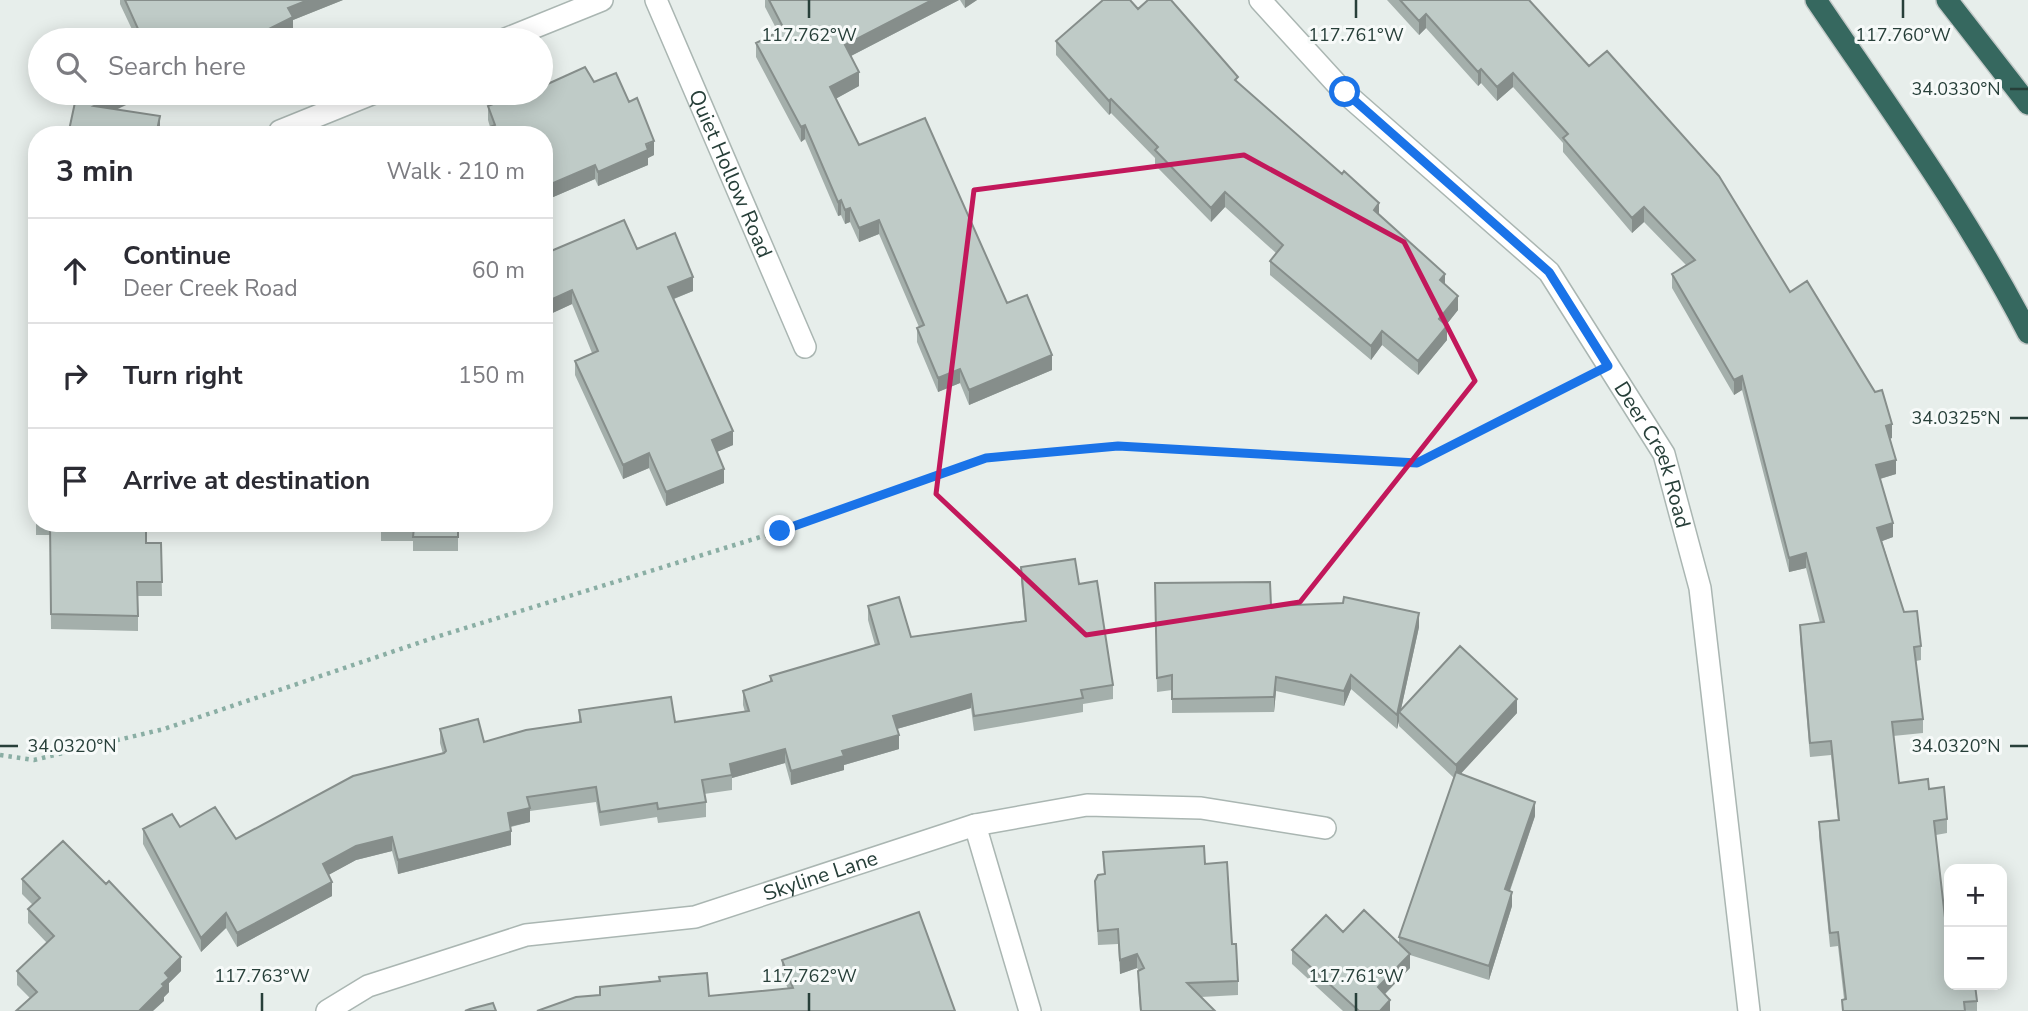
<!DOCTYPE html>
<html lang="en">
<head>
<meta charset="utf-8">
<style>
  :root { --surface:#fff; --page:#f2f2f3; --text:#2b2b33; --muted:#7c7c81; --line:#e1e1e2 }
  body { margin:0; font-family:"Nunito Sans",sans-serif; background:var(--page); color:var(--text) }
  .controls { position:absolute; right:21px; bottom:21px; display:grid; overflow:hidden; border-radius:14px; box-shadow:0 4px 18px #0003 }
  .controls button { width:63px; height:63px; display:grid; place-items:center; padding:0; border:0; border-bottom:2px solid var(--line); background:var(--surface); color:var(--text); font:35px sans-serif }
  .stop { position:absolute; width:21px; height:21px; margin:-16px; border:5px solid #1a73e8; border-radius:50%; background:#fff }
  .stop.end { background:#1a73e8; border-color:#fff; box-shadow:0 2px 7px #0008 }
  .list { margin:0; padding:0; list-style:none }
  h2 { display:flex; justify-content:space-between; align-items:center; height:91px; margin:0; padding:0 28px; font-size:30px }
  h2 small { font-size:23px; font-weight:400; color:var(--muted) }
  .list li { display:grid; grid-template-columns:46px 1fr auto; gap:21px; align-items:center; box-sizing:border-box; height:105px; padding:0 28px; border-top:2px solid var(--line) }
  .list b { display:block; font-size:26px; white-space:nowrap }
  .list p { margin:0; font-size:23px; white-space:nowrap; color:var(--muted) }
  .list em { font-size:23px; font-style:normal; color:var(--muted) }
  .icon { flex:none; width:38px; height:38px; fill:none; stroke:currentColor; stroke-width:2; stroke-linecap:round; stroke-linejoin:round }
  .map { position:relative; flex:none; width:2028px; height:1011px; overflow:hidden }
  .search { position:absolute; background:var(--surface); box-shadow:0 4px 18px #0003; left:28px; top:28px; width:525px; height:77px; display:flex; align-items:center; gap:18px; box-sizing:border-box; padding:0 24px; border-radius:38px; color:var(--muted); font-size:26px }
  .panel { position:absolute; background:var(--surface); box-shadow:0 4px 18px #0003; left:28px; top:126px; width:525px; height:406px; border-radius:28px }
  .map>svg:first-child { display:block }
</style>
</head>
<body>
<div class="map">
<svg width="2028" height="1011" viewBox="0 0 2028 1011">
  <rect width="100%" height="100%" fill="#e7eeeb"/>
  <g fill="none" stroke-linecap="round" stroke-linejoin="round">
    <defs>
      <g id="minor">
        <path id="s1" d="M656 0 805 347"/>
        <path id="s2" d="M1260 0 1344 92 1549 272 1664 454 1700 588 1749 1011"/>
        <path d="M503 40 602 0"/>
        <path d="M279 135 280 131 374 93"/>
        <path d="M975 825 1030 1011"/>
        <path id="s3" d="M327 1011 368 986 526 935 695 917 975 825 1087 805 1201 808 1325 828"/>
      </g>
      <path id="highway" d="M1816 0C1890 109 1968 216 2028 333
        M1947 0 2028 104"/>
    </defs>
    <use href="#minor" stroke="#aab6b2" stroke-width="24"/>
    <use href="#highway" stroke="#c3c9c8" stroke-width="24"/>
    <path stroke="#8aaea4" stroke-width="4.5" stroke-dasharray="3.5 5" stroke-linecap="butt" d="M0 755 34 760 164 729 433 638 780 531 986 458 1118 446 1417 463 1582 379"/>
    <use href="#minor" stroke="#fff" stroke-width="21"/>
    <use href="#highway" stroke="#36685f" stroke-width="21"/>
  </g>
  <path fill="#a4afab" d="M120 0H343L293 20V31L275 40H137L120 4Z
    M765 0H959L851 56 859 86 835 99 859 145 1007 303 1052 370 969 405 960 383 938 392 917 342V328L919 327 879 234 859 242 850 222 845 224 841 215 838 216 805 139 801 142 756 57V43L778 32 765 7Z
    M960 0H977L965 8Z
    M1387 0H1529L1790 292 1892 438 1889 439 1896 474 1880 479 1893 537 1882 541 1904 612 1921 646V660L1916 661 1923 719V733L1893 736 1899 783 1929 789 1947 819V833L1936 835 1949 985 1977 1001V1011H1842V1000L1844 999 1838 946 1830 947 1819 836V822L1838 820 1831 755 1810 757 1800 639V625L1820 623 1806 568 1789 572 1742 390 1734 395 1672 288V274L1686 265 1644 222 1632 233 1563 152V143L1513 87 1497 101 1481 83 1478 86 1426 28 1419 35Z
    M1138 9 1238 82 1379 215 1445 284 1458 310 1446 325 1447 340 1418 375 1382 345 1371 360 1270 275V261L1276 253 1225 207 1211 222 1155 165V158L1111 113 1109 115 1056 55V41Z
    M594 82 629 102 654 155 648 158V165L598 186 595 179 544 201V135L490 127 488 120V106Z
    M37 179V207H34V192Z
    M637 249 693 291 674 299 733 445 717 452 724 483 666 506 649 468 623 479 575 375V361L592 353 572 304 546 316 544 312V254Z
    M33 355H37V430H33Z
    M36 489H37V523H146V543H161L162 596H138V631L51 629 50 535H36Z
    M381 523H458V551H413V541H381Z
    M1021 567 1079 584 1113 685V699L1083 704V712L974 731 971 708 897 729 899 749 844 765V770L791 785 785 763 732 778V790L704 794 706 802V817L658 823 657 817 600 826 596 802 530 811V822L511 827V845L398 874 392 851 356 860 328 875 332 896 237 947 226 928 201 952 143 844V829L180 827 236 839 443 754 440 743V729L484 742 579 722V710L675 722 745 712 743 705V691L770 682V676L875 645 868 620V606L911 637 1025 621 1021 581Z
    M1155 583 1271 606 1419 627 1401 709 1517 713 1460 774 1535 816 1510 891 1512 906 1489 980 1410 955V968L1385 994 1390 1011H1343L1292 964V950L1343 932 1399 943V937L1454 778 1399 726V721L1397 729 1351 689 1344 706 1276 691 1274 712 1172 713V690L1157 692Z
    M1103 852 1205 864 1232 944 1238 981V995L1201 997 1215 1011H1140L1138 986 1139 971 1137 968 1120 974 1118 944 1098 945 1095 881 1104 874Z
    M22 879 181 971 169 983V992L164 997V1001L30 998 17 985V971L47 943 28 923V909L33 905 22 894Z
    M782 960 955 1011 600 995V987L709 996 788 989 782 974Z"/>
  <path fill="#868e8b" d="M308 0H343L293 20V31L275 40H257V35L288 8Z
    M932 0H959L845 59V45Z
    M965 0H977L965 8Z
    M1426 14V28L1419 35V21Z
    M254 31V40H234Z
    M1481 69V83L1478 86V72Z
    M859 72V86L830 102V87Z
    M1513 73V87L1497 101V87Z
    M122 93H152L94 120V106Z
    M1111 99V113L1109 115V101Z
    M160 116V130L159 135H156Z
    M805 125V139L801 142V127Z
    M654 141V155L648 158V165L598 186V172Z
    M595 165V179L544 201V187Z
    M1225 192V207L1211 222V208Z
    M841 200V215L838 216V202Z
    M1379 203V217L1374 210Z
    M1644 207V222L1632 233V218Z
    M850 208V222L845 224V210Z
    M879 220V234L859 242V228Z
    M1445 274V288L1440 280Z
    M693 277V291L668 301V287Z
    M572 290V304L546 316V302Z
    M1458 296V310L1439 334V319Z
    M1447 326V340L1418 375V361Z
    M1382 331V345L1371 360V346Z
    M1052 355V370L969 405V390Z
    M960 369V383L938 392V378Z
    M1742 376V390L1734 395V380Z
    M1892 424V438L1886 440V426Z
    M733 431V445L712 454V440Z
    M649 453V468L623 479V465Z
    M1896 460V474L1876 480V465Z
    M724 469V483L666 506V492Z
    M1893 523V537L1877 543V528Z
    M1806 553V568L1789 572V558Z
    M1419 613V627L1400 714 1399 712V721L1397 729V715Z
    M1351 675V689L1344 706V691Z
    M1276 677V691L1274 712V697Z
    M971 694V708L893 730V716Z
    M1517 699V713L1456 779V765Z
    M899 735V749L844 765V770L791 785V771L842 751Z
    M785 749V763L732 778 730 764Z
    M1535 802V816L1505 904V889Z
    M530 808V822L508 827V813Z
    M511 831V845L398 874V860Z
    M392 837V851L356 860 323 878V864L356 846Z
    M332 882V896L237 947V933Z
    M1512 892V906L1489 980V966Z
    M226 913V928L201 952V938Z
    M1137 954V968L1120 974V960Z
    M1410 954V968L1378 1001V987Z
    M181 957V971L169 983V992L164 997V1001L153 1011H139L165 973Z
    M1390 1000V1011H1380Z"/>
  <path fill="#bfcbc7" stroke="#868e8b" stroke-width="2" d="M125 0H308L288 8 293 17 257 35 254 31 234 40H143Z
    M769 0H932L845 45 859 72 830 87 859 145 925 118 1007 303 1027 295 1052 355 969 390 960 369 938 378 917 328 924 325 879 220 859 228 850 208 845 210 841 200 838 202 805 125 801 127 756 43 784 29Z
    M1103 0H1130L1138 9 1148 0H1171L1238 77 1235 80 1342 174 1344 171 1379 203 1374 210 1445 274 1440 280 1458 296 1439 319 1447 326 1418 361 1382 331 1371 346 1270 261 1283 245 1225 192 1211 208 1155 150 1158 147 1111 99 1109 101 1056 41Z
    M1400 0H1529L1589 66 1607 51 1719 176 1790 292 1807 281 1875 392 1882 390 1892 424 1886 426 1896 460 1876 465 1893 523 1877 528 1904 612 1917 611 1921 646 1914 647 1923 719 1892 722 1899 783 1928 779 1929 789 1944 787 1947 819 1934 821 1949 953V985H1975L1977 1001 1964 1002 1965 1011H1843L1842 1000 1846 999 1838 932 1830 933 1819 822 1839 820 1831 741 1810 743 1800 625 1824 622 1806 553 1789 558 1742 376 1734 380 1672 274 1695 260 1644 207 1632 218 1563 138 1568 134 1513 73 1497 87 1481 69 1478 72 1426 14 1419 21Z
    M585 67 594 82 616 73 629 102 637 98 654 141 646 144 648 150 598 172 595 165 544 187V135H475L474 134 495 125 488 106 520 93H541V87Z
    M77 93H122L94 106 160 116 156 135H68Z
    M404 132 431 133 432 135H403Z
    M37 179V193L34 192Z
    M624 220 637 249 675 233 693 277 668 287 733 431 712 440 724 469 666 492 649 453 623 465 575 361 598 351 572 290 546 302 544 297V254Z
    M33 355H37V415H33Z
    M36 489H37V520H36Z
    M50 523H146V543H161L162 582H137L138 616 51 614Z
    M381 523H458V537H413L414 527 381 526Z
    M1075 559 1079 584 1097 581 1113 685 1081 690 1083 698 974 716 971 694 893 716 899 735 842 751 844 756 791 771 785 749 730 764 732 775 702 780 706 802 658 809 657 803 600 812 596 787 527 797 530 808 508 813 511 831 398 860 392 837 356 846 323 864 332 882 237 933 226 913 201 938 143 829 172 814 180 827 215 807 236 839 353 776 444 753 446 751 440 729 478 719 484 742 526 730 581 722 579 710 671 697 675 722 749 711 743 691 772 681 770 676 879 644 868 606 899 597 911 637 1026 621 1021 567Z
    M1270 582 1271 606 1343 603 1344 597 1419 613 1397 715 1351 675 1344 691 1276 677 1274 697 1172 699V675L1157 678 1155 583Z
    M1460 646 1517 699 1456 765 1399 712Z
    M1456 772 1535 802 1505 889 1512 892 1489 966 1399 937Z
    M63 841 106 884 109 881 181 957 165 973 169 978 162 984 164 986 139 1011H16L37 992 17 971 54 936 28 909 40 898 22 879Z
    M1204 846 1205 864 1227 862 1232 944H1236L1238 981 1187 983 1215 1011H1141L1138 971 1144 968 1137 954 1120 960 1118 929 1098 931 1095 881 1098 875 1105 874 1103 852Z
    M1364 910 1410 954 1378 987 1390 1000 1380 1011H1359L1292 950 1326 915 1343 932Z
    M919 912 955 1011H537L576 997 600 995V987L660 981 659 977 707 973 709 996 793 988 782 960Z
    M493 1003 496 1011H465L470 1009Z"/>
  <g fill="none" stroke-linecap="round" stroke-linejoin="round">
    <path stroke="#1a73e8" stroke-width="9" d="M780 531 986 458 1118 446 1417 463 1608 366 1549 272 1345 92"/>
  </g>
  <path fill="none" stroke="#c2185b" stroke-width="5" stroke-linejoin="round" d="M1244 155 1404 242 1475 381 1300 602 1086 635 936 494 974 190Z"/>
  <path fill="none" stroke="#273f39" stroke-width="2.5" d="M809 0V18M1356 0V18M1903 0V18M2010 89H2028M2010 418H2028M0 746H18M2010 746H2028M262 993V1011M809 993V1011M1356 993V1011"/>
  <g text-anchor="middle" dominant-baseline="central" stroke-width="6" stroke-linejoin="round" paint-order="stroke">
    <g font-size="21" fill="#273f39" stroke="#f7faf9">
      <text stroke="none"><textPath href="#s1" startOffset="189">Quiet Hollow Road</textPath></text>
      <text stroke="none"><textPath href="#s2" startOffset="609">Deer Creek Road</textPath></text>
      <text stroke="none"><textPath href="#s3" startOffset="516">Skyline Lane</textPath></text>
    </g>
  </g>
  <g font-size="18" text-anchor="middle" fill="#273f39" stroke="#f7faf9" stroke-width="6" stroke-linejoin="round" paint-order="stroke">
    <text x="809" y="41">117.762°W</text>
    <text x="1356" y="41">117.761°W</text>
    <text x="1903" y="41">117.760°W</text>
    <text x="1956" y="95">34.0330°N</text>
    <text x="1956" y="424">34.0325°N</text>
    <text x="72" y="752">34.0320°N</text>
    <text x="1956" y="752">34.0320°N</text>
    <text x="262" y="982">117.763°W</text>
    <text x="809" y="982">117.762°W</text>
    <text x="1356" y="982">117.761°W</text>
  </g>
</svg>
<div class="controls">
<button>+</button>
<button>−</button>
</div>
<div class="stop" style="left:1345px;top:92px"></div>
<div class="stop end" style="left:780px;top:531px"></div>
<div class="search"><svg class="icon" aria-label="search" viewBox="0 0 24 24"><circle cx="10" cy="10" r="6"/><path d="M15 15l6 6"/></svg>Search here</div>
<section class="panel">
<h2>3 min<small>Walk · 210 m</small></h2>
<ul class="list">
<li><svg class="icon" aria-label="ahead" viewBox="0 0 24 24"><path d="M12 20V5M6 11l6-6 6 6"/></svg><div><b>Continue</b><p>Deer Creek Road</p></div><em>60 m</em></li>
<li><svg class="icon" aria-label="right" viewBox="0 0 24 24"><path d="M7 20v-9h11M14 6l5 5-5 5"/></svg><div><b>Turn right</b></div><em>150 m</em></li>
<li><svg class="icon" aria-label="arrive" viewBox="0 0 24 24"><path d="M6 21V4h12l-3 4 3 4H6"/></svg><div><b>Arrive at destination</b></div></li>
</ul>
</section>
</div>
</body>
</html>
